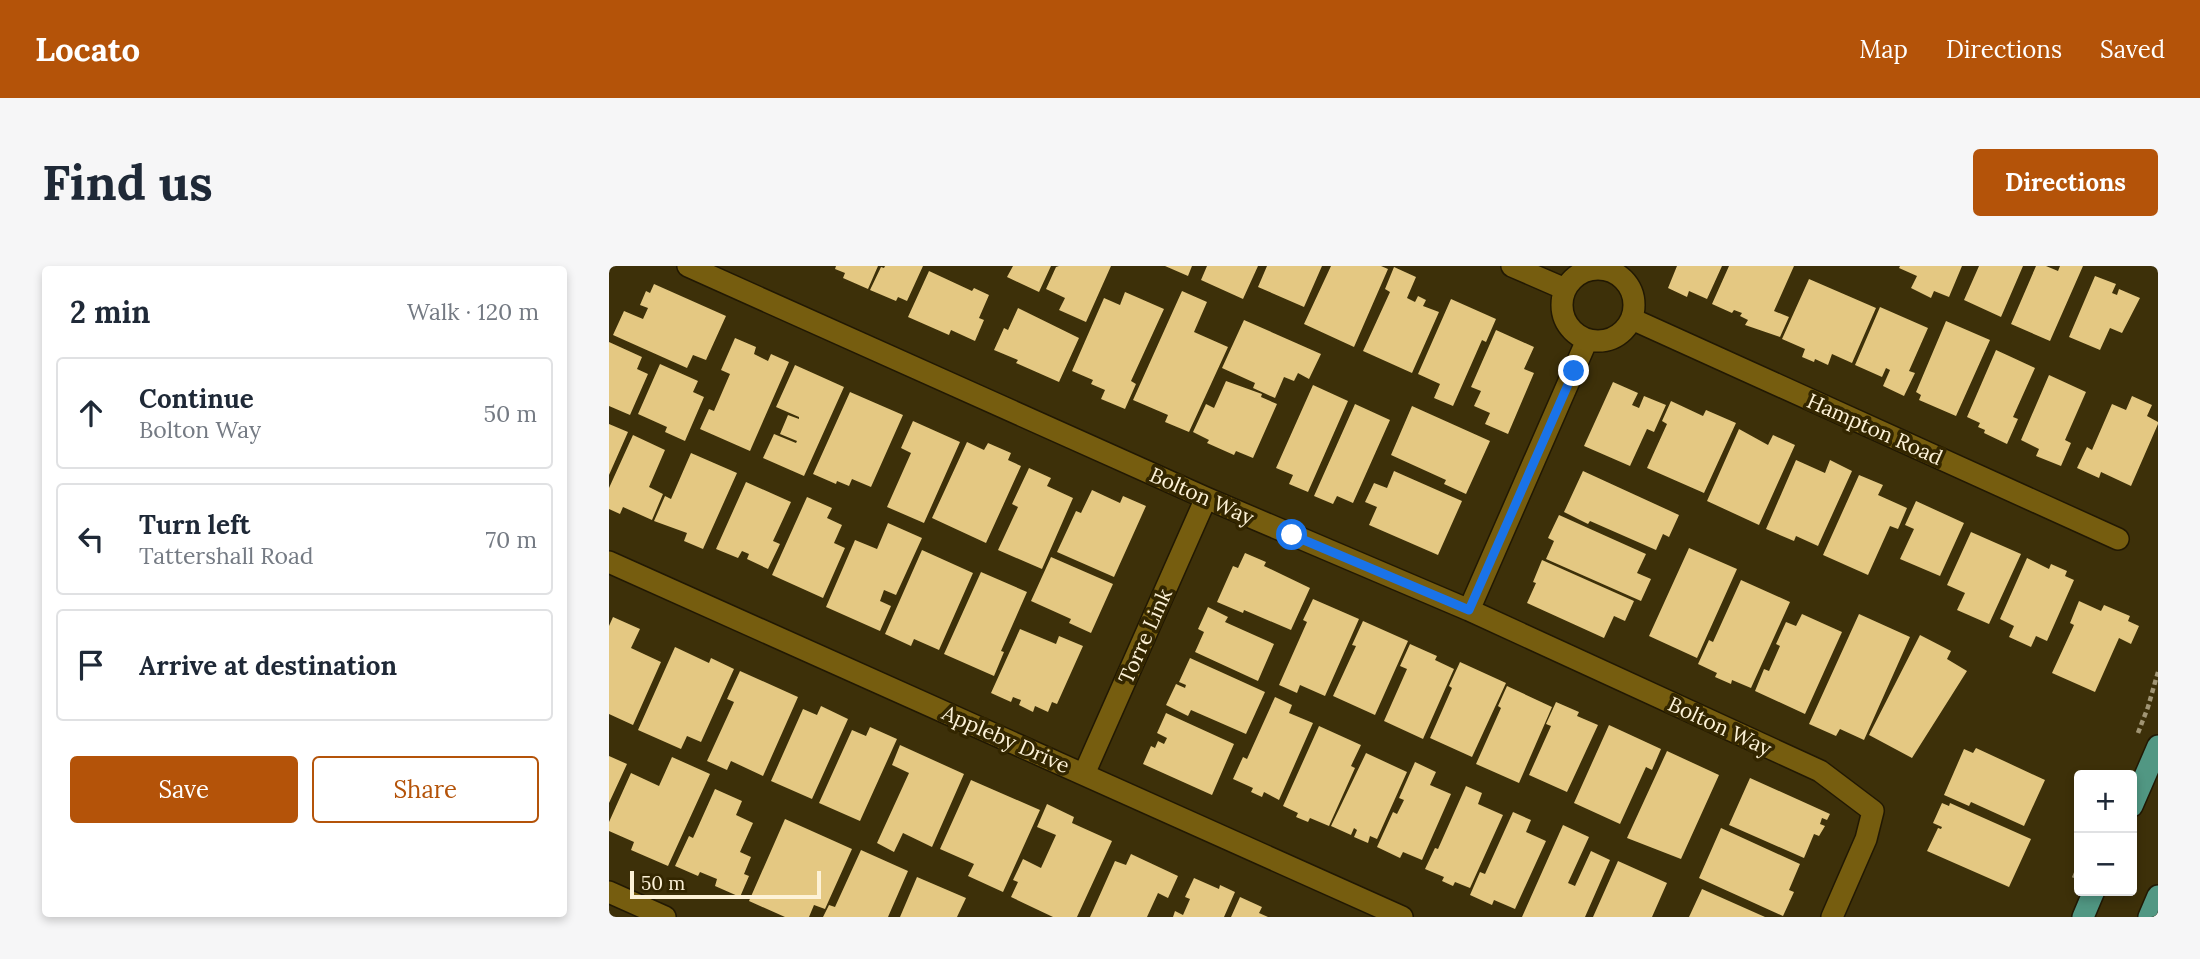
<!DOCTYPE html>
<html lang="en">
<head>
<meta charset="utf-8">
<style>
  :root { --surface:#fff; --page:#f6f6f7; --text:#1f2937; --muted:#747a83; --line:#e0e1e3; --accent:#b45309 }
  body { margin:0; font-family:Lora,serif; background:var(--page); color:var(--text) }
  .controls { position:absolute; right:21px; bottom:21px; display:grid; overflow:hidden; border-radius:7px; box-shadow:0 4px 10px #0003 }
  .controls button { width:63px; height:63px; display:grid; place-items:center; padding:0; border:0; border-bottom:2px solid var(--line); background:var(--surface); color:var(--text); font:35px sans-serif }
  .scale { position:absolute; left:21px; bottom:18px; width:191px; box-sizing:border-box; padding-left:7px; border:4px solid #fdf2d7; border-top:0; font-size:19px; line-height:24px; white-space:nowrap; color:#fdf2d7; -webkit-text-stroke:5px #332600; paint-order:stroke }
  .stop { position:absolute; width:21px; height:21px; margin:-16px; border:5px solid #1a73e8; border-radius:50%; background:#fff }
  .stop.end { background:#1a73e8; border-color:#fff; box-shadow:0 2px 7px #0008 }
  .list { margin:0; padding:0; list-style:none }
  h2 { display:flex; justify-content:space-between; align-items:center; height:91px; margin:0; padding:0 28px; font-size:30px }
  h2 small { font-size:23px; font-weight:400; color:var(--muted) }
  .list li { display:grid; grid-template-columns:46px 1fr auto; gap:21px; align-items:center; box-sizing:border-box; height:112px; margin:0 14px 14px; padding:0 14px; border:2px solid var(--line); border-radius:7px }
  .list b { display:block; font-size:26px; white-space:nowrap }
  .list p { margin:0; font-size:23px; white-space:nowrap; color:var(--muted) }
  .list em { font-size:23px; font-style:normal; color:var(--muted) }
  .actions { display:flex; gap:14px; padding:21px 28px }
  .actions a { flex:1; padding:16px 0; border:2px solid var(--accent); border-radius:7px; text-align:center; font-size:24px; color:var(--accent) }
  .actions .main { background:var(--accent); color:#fff }
  .icon { flex:none; width:38px; height:38px; fill:none; stroke:currentColor; stroke-width:2; stroke-linecap:round; stroke-linejoin:round }
  .map { position:relative; flex:none; width:1549px; height:651px; overflow:hidden; border-radius:7px }
  header { display:flex; align-items:center; gap:42px; box-sizing:border-box; height:98px; padding:0 35px; background:var(--accent); color:#fff }
  header strong { font-size:33px }
  nav { display:flex; gap:38px; margin-inline-start:auto; font-size:24px }
  .intro { display:flex; align-items:center; justify-content:space-between; box-sizing:border-box; height:168px; padding:0 42px }
  h1 { margin:0; font-size:49px }
  .button { padding:18px 32px; border-radius:7px; background:var(--accent); color:#fff; font-size:24px; font-weight:700 }
  main { display:flex; gap:42px; padding:0 42px }
  aside { flex:1; background:var(--surface); border-radius:7px; box-shadow:0 4px 10px #0003 }
  .map>svg:first-child { display:block }
</style>
</head>
<body>
<header>
<strong>Locato</strong>
<nav><a>Map</a><a>Directions</a><a>Saved</a></nav>
</header>
<div class="intro"><h1>Find us</h1><a class="button">Directions</a></div>
<main>
<aside>
<h2>2 min<small>Walk · 120 m</small></h2>
<ul class="list">
<li><svg class="icon" aria-label="ahead" viewBox="0 0 24 24"><path d="M12 20V5M6 11l6-6 6 6"/></svg><div><b>Continue</b><p>Bolton Way</p></div><em>50 m</em></li>
<li><svg class="icon" aria-label="left" viewBox="0 0 24 24"><path d="M17 20v-9H6M10 6l-5 5 5 5"/></svg><div><b>Turn left</b><p>Tattershall Road</p></div><em>70 m</em></li>
<li><svg class="icon" aria-label="arrive" viewBox="0 0 24 24"><path d="M6 21V4h12l-3 4 3 4H6"/></svg><div><b>Arrive at destination</b></div></li>
</ul>
<div class="actions"><a class="main">Save</a><a>Share</a></div>
</aside>
<div class="map">
<svg width="1549" height="651" viewBox="0 0 1549 651">
  <rect width="100%" height="100%" fill="#3d3009"/>
  <path fill="#e4c882" d="M227 0H269L259 23 234 12 236 7 226 3Z
    M276 0H314L298 35 289 31 287 35 261 24 272 1 275 2Z
    M404 0H442L430 26 398 11Z
    M450 0H502L477 56 450 44 456 32 437 23 447 1Z
    M556 0H583L579 10Z
    M598 0H649L634 33 592 14Z
    M658 0H713L695 41 649 21Z
    M722 0H772L779 3 745 81 695 58Z
    M1068 0H1113L1098 33 1080 25 1078 31 1059 22Z
    M1120 0H1185L1165 45 1180 51 1171 71 1136 59 1139 54 1131 50 1133 47 1125 44 1123 47 1103 38Z
    M1291 0H1353L1340 31 1325 25 1322 32 1302 22 1308 10 1290 2Z
    M1370 0H1414L1392 51 1355 34Z
    M1427 0H1437L1449 5 1451 0H1474L1441 75 1402 58Z
    M785 1 807 11 798 32 806 36 809 30 817 34 814 40 830 46 803 107 754 85 781 26 776 23Z
    M320 5 363 25 365 22 380 29 370 52 375 54 366 75 342 64 340 69 299 51Z
    M1486 10 1507 18 1503 27 1508 29 1510 23 1531 32 1513 67 1501 62 1491 84 1460 71Z
    M1200 13 1267 42 1243 97 1223 88 1219 99 1206 93 1205 96 1193 91 1196 83 1173 73Z
    M45 18 117 50 97 94 84 89 78 102 4 69 15 45 34 53 39 42 31 39 37 25 41 27Z
    M573 25 598 36 585 66 619 81 580 166 556 156 559 149 524 134Z
    M516 26 555 43 522 115 527 118 516 143 492 133 496 124 482 118 484 114 463 105 495 32 511 39Z
    M842 33 887 53 877 76 873 74 844 140 825 132 831 118 809 108Z
    M1271 41 1319 62 1300 105 1306 107 1295 130 1274 120 1281 104 1277 102 1273 111 1246 99Z
    M409 42 470 72 450 116 407 97 409 94 385 84 395 62 399 64Z
    M635 54 712 88 700 113 689 107 685 115 675 111 666 132 644 122 646 117 613 102Z
    M1337 55 1381 74 1347 150 1310 134 1312 129 1307 126Z
    M887 64 925 81 915 103 925 107 899 168 876 158 881 147 865 140 872 125 862 121Z
    M126 72 147 81 145 88 159 95 162 88 180 96 141 185 91 163 100 143 105 145 121 108 112 104Z
    M0 76 33 91 28 103 39 108 21 149 0 140Z
    M1387 84 1426 102 1404 151 1409 153 1398 178 1375 167 1376 164 1369 161 1371 157 1358 151Z
    M51 98 89 115 84 126 95 131 76 175 56 166 58 161 29 148Z
    M186 99 235 121 195 210 154 192 165 168 187 177 188 175 171 168 179 149 190 153V151L167 141Z
    M1440 109 1477 126 1456 174 1462 177 1452 200 1427 190 1430 183 1412 174Z
    M617 115 653 128 652 131 668 138 644 192 627 185 625 189 598 177 600 174 584 166 597 138 605 142Z
    M1004 116 1029 127 1023 139 1030 142 1035 130 1057 139 1045 166 1038 163 1021 200 975 180Z
    M704 119 739 135 699 226 680 218 684 209 667 202Z
    M241 126 294 149 262 221 243 213 240 220 228 215 227 218 204 208Z
    M1523 130 1543 139 1538 150 1549 156V158L1522 220 1492 206 1490 212 1468 202 1478 181 1483 184 1503 138 1517 144Z
    M1062 135 1094 150 1097 144 1127 157 1095 227 1038 202 1058 158 1053 155Z
    M746 138 781 154 744 237 728 230 724 238 705 230Z
    M803 140 881 175 857 228 835 218 837 214 782 189Z
    M304 155 351 176 315 257 278 241 302 187 292 182Z
    M0 158 19 166 0 209Z
    M1130 163 1159 179 1164 169 1186 179 1150 259 1098 235Z
    M24 169 56 184 40 221 54 228 43 254 14 241 11 248 0 243V222Z
    M358 176 375 184 379 177 402 187 399 194 412 200 377 277 323 252Z
    M82 187 128 207 94 283 75 275 78 267 45 255 56 230 62 233Z
    M1187 194 1216 207 1221 194 1243 205 1209 280 1187 270 1185 275 1157 263Z
    M420 202 442 212 438 220 464 232 433 303 389 284 409 241 403 238Z
    M785 205 853 235 829 289 760 259 768 241 756 236 765 217 778 222Z
    M974 205 1070 249 1060 271 1054 268 1047 284 981 255 979 258 955 246Z
    M1250 209 1274 219 1269 229 1298 242 1289 263 1281 260 1259 309 1214 289Z
    M137 216 182 236 164 275 171 278 159 303 138 293 140 288 133 285 129 292 107 283Z
    M483 224 511 237 514 230 537 240 505 311 448 286 467 245 472 247Z
    M198 231 223 242 218 252 233 259 225 277 236 282 214 332 163 309Z
    M1307 235 1355 257 1331 310 1291 293 1305 263 1296 259Z
    M950 249 1037 288 1028 307 1042 313 1032 335 937 293 945 275 939 272Z
    M279 257 313 272 287 329 275 324 271 335 282 340 271 365 217 341 246 274 268 283Z
    M1362 266 1412 288 1380 358 1348 344 1356 327 1338 319Z
    M1080 282 1128 303 1088 392 1040 370Z
    M313 284 364 307 330 384 305 373 302 380 276 368Z
    M636 287 657 296 655 300 701 322 682 364 635 344 634 347 608 336 624 300 629 302Z
    M442 291 504 318 482 367 460 357 462 353 422 335Z
    M1418 292 1440 303 1442 298 1458 305 1456 310 1465 314 1438 375 1427 370 1422 381 1400 371 1405 360 1391 353Z
    M933 294 1025 335 1016 355 1005 350 995 372 918 337 927 317 924 316Z
    M372 306 418 326 392 385 395 386 385 410 335 388Z
    M1132 314 1181 336 1142 422 1123 414 1122 418 1106 411 1108 407 1089 398 1100 374 1104 376Z
    M704 333 750 353 716 430 691 419 688 427 670 419 698 356 694 354Z
    M1470 335 1492 345 1495 339 1521 350 1519 355 1530 360 1522 378 1510 372 1486 426 1443 407 1465 359 1461 357Z
    M599 341 619 351 616 356 665 378 649 415 586 386 595 366 589 363Z
    M1193 348 1233 366 1196 448 1146 425 1155 403 1160 405 1171 380 1167 378 1177 356 1187 360Z
    M1250 348 1301 371 1255 474 1231 463 1227 470 1200 458Z
    M4 351 31 363 22 382 52 396 24 459 0 448V360Z
    M754 355 799 375 766 449 724 430 747 380 743 379Z
    M411 363 447 378 450 370 474 380 448 438 443 436 439 446 426 440 424 446 410 439 412 434 404 431 402 436 382 427Z
    M1311 369 1342 385 1338 393 1358 405 1303 492 1260 469Z
    M801 378 828 390 826 394 845 403 814 473 775 455 798 403 791 400Z
    M66 381 100 397 102 392 125 403 92 476 78 470 72 483 29 464Z
    M581 392 656 426 637 468 582 444 579 450 557 439 567 418 576 422 577 419 570 416Z
    M851 396 897 417 863 491 821 472 843 422 840 420Z
    M131 405 189 431 154 510 122 495 118 504 98 495 125 436 118 433Z
    M898 420 943 441 910 517 867 498 892 442 889 440Z
    M666 431 683 439 680 447 704 457 670 534 655 526 653 531 642 526 644 522 624 513 634 491 638 493Z
    M947 436 970 446 968 450 989 459 958 526 920 509 942 460 937 458Z
    M212 440 239 453 203 533 162 515 194 443 208 449Z
    M557 447 625 478 603 529 534 498 542 480 546 482 549 475 555 478 558 472 548 467Z
    M1000 459 1052 483 1043 504 1037 501 1011 558 965 537Z
    M710 460 752 479 742 500 746 502 720 560 701 552 699 556 687 551 689 547 674 540Z
    M261 461 288 473 251 555 210 537 243 464 257 470Z
    M291 479 355 508 323 581 294 567 285 586 268 577 300 507 283 499Z
    M1367 482 1436 514 1415 560 1362 536 1360 540 1335 529 1355 483 1364 487Z
    M1058 485 1110 509 1072 593 1018 572Z
    M757 487 798 506 768 573 761 570 759 577 745 571 748 564 745 562 742 569 722 560Z
    M0 490 18 498 0 537Z
    M63 491 101 508 59 600 22 584 25 576 0 565V556L22 507 50 520Z
    M806 496 827 506 821 519 842 528 813 594 794 586 791 592 768 581 784 546 788 548 795 534 790 532Z
    M1141 512 1221 548 1218 554 1213 552 1211 558 1216 560 1210 570 1205 568 1195 592 1120 559Z
    M362 514 431 544 394 626 359 610 365 598 331 583Z
    M857 520 873 527 869 538 894 549 861 622 846 616 844 620 833 615 835 611 816 603 826 582 829 583Z
    M106 523 133 535 127 549 144 557 131 586 142 591 135 608 140 610 131 631 106 620 108 613 91 606 89 610 66 600 80 570 84 572Z
    M1333 537 1340 540 1341 537 1422 573 1400 621 1318 585 1329 562 1332 563 1333 561 1324 557Z
    M438 538 465 551 463 557 503 575 468 651H444L402 631 409 616 404 614 414 593 432 602 447 569 428 561Z
    M904 546 922 554 917 566 937 575 906 643 885 634 883 639 861 629 871 606 876 608Z
    M176 553 243 583 216 643 205 639 200 651H176L140 635Z
    M954 559 980 571 959 617 966 620 982 585 1001 594 976 651H913Z
    M1112 562 1191 598 1180 624 1185 626 1174 650 1090 612Z
    M252 584 299 605 279 651H214L220 639 226 641Z
    M522 588 569 610 559 632 549 627 538 651H481L506 595 517 599Z
    M1009 595 1058 617 1043 651H984Z
    M308 611 357 632 348 651H291Z
    M585 612 610 623 611 619 626 626 615 651H564L566 645 574 649 581 633 576 631Z
    M1093 623 1156 651H1080Z
    M631 631 653 641 650 647 659 651H622Z"/>
  <g fill="none" stroke-linecap="round" stroke-linejoin="round">
    <defs>
      <path id="minor" d="M79 0 597 232 860 344 1211 505 1264 545 1257 573 1223 651
        M903 0 956 23
        M953 39a36 36 0 1 1 72 0a36 36 0 1 1-72 0Z
        M1023 53 1509 273
        M0 296 793 651
        M860 344 978 74
        M475 508 597 232
        M0 626 56 651"/>
      <path id="major" d="M1523 540 1549 480
        M1474 651 1485 625
        M1540 651 1549 630"/>
    </defs>
    <use href="#minor" stroke="#211803" stroke-width="24"/>
    <use href="#major" stroke="#211803" stroke-width="24"/>
    <path stroke="#a19574" stroke-width="4.5" stroke-dasharray="5 3.5" stroke-linecap="butt" d="M1529 467 1539 441 1549 406
      M1465 612 1470 600"/>
    <use href="#minor" stroke="#765d0f" stroke-width="21"/>
    <use href="#major" stroke="#519783" stroke-width="21"/>
  </g>
  <g fill="none" stroke-linecap="round" stroke-linejoin="round">
    <path stroke="#1a73e8" stroke-width="9" d="M683 269 860 344 965 105"/>
  </g>
  <g text-anchor="middle" dominant-baseline="central" stroke-width="7" stroke-linejoin="round" paint-order="stroke">
    <g font-size="21" fill="#fdf2d7" stroke="#332600">
      <text transform="translate(1266 163) rotate(24)">Hampton Road</text>
      <text transform="translate(593 230) rotate(24)">Bolton Way</text>
      <text transform="translate(536 370) rotate(-66)">Torre Link</text>
      <text transform="translate(1111 460) rotate(25)">Bolton Way</text>
      <text transform="translate(397 473) rotate(24)">Appleby Drive</text>
    </g>
  </g>
</svg>
<div class="controls">
<button>+</button>
<button>−</button>
</div>
<div class="scale">50 m</div>
<div class="stop" style="left:683px;top:269px"></div>
<div class="stop end" style="left:965px;top:105px"></div>
</div>
</main>
</body>
</html>
